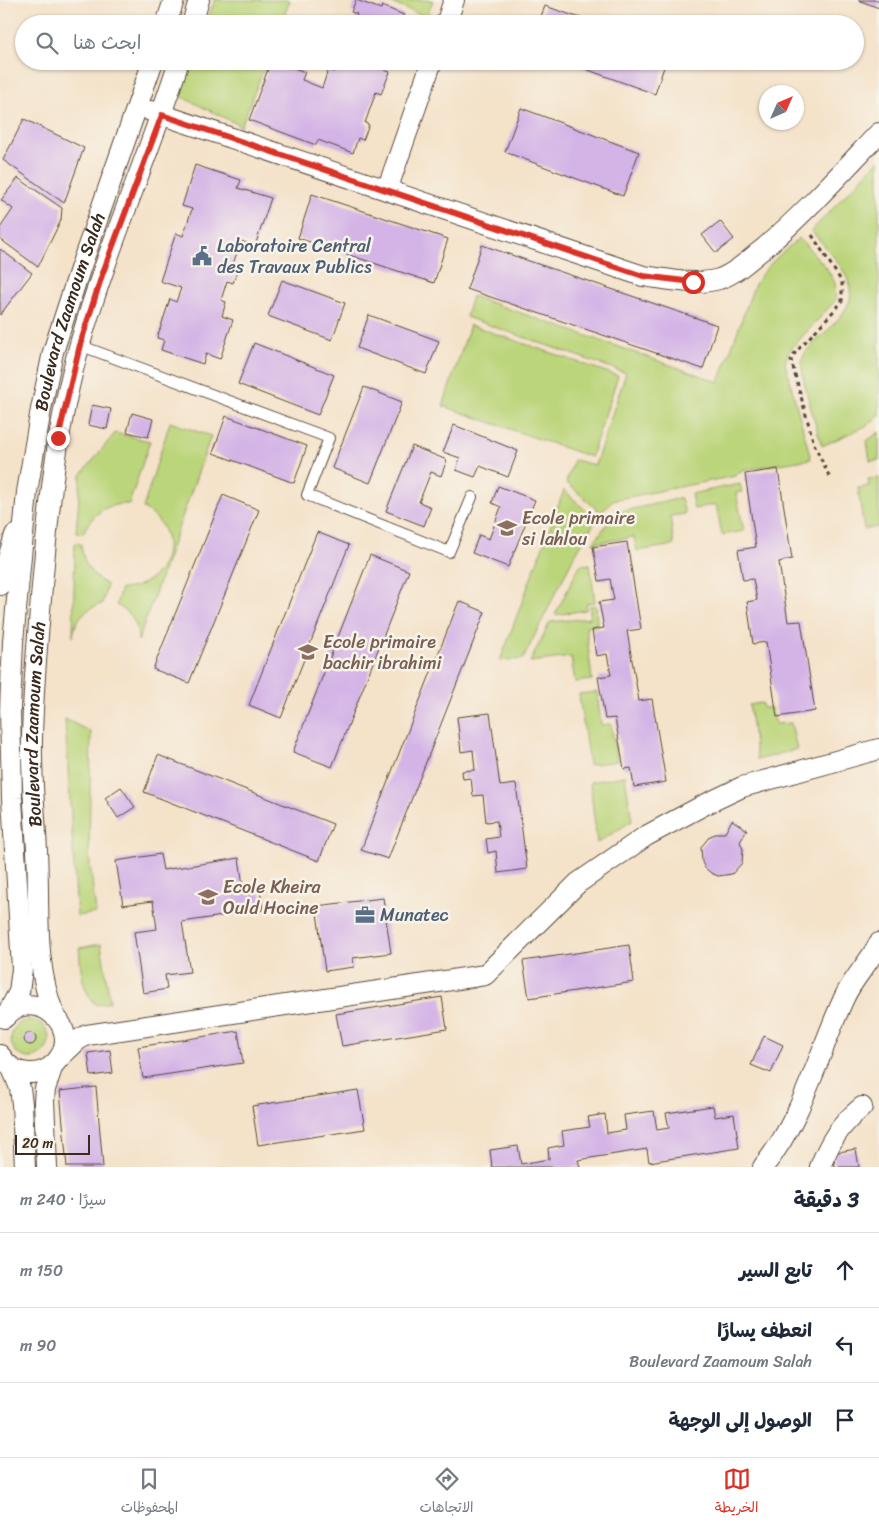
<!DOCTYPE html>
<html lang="ar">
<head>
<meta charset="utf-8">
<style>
  :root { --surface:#fff; --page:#f2f2f3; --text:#1f2937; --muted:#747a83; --line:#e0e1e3; --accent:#d93025 }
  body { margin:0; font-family:Sriracha,"Playpen Sans Arabic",sans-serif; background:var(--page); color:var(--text); direction:rtl }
  .compass { position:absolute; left:759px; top:85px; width:45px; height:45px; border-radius:50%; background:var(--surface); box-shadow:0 1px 4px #0004; rotate:45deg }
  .scale { position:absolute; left:15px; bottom:12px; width:75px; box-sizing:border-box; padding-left:5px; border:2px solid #3b2a1e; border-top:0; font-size:14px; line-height:18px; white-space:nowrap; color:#3b2a1e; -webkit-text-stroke:4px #f7f3e8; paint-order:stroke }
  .stop { position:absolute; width:15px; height:15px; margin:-11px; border:4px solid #d93025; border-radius:50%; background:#fff }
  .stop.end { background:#d93025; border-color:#fff; box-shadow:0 1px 5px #0008 }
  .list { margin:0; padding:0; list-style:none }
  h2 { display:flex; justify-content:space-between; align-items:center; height:65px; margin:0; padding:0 20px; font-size:21px }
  h2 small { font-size:16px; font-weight:400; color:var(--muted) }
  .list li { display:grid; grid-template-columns:32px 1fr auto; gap:15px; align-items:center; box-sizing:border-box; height:75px; padding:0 20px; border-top:1px solid var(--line) }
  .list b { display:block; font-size:19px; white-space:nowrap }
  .list p { margin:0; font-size:16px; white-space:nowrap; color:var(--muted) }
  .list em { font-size:16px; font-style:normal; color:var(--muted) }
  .icon { flex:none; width:28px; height:28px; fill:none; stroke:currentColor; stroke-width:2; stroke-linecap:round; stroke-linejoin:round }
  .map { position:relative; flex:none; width:879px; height:1167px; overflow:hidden; direction:ltr }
  .search { position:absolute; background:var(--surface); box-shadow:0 1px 4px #0004; left:15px; right:15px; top:15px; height:55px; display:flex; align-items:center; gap:12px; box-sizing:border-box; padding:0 18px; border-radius:28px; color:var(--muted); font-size:19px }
  .sheet { height:290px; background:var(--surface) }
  nav { display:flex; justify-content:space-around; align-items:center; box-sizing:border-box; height:70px; border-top:1px solid var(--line); background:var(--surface); font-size:14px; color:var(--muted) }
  nav a { display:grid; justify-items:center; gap:2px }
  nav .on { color:var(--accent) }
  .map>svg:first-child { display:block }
</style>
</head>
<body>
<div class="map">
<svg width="879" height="1167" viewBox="0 0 879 1167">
  <rect width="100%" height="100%" fill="#f7f3e8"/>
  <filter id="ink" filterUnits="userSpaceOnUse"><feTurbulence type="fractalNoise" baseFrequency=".02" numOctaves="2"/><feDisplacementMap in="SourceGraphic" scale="10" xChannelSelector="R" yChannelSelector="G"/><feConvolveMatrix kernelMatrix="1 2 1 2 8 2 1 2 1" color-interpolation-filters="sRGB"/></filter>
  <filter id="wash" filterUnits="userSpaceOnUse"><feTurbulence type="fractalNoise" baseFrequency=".0096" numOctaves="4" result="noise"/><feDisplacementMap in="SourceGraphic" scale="20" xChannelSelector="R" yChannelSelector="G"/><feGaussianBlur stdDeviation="1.12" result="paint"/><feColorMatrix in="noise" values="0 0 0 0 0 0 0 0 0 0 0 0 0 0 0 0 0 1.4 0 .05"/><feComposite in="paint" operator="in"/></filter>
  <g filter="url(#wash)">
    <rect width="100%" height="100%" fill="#f4e2c9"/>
    <path fill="#bbd57a" stroke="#7b804c" d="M215 0H290L281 24H206Z
      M383 0H433L427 17Z
      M191 61H267L241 126 178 95Z
      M879 160V417L866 426 822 446C818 432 799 373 802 361 804 350 816 342 823 335 833 325 844 315 849 302 859 280 824 245 811 231Z
      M799 238 826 267 835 283 836 300 789 351 785 363 811 459 742 470 735 476 613 500 601 513 566 482 574 460 595 465 626 373 466 317 472 296 719 382 754 286C765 266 782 253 799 238Z
      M470 325 618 376 591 457 443 406Z
      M170 422 211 436 138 641C139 625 131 612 116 605L121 589C169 587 185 532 143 508Z
      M879 432V460L870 461 867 441Z
      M115 433 150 441 129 504C107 503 93 513 83 533L76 532 81 475Z
      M879 478V527L864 529 858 488 869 486 868 479Z
      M740 484 742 492 736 493 744 531 722 535 716 504 694 509 691 494Z
      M564 490 596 520 573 558 523 659 500 661Z
      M681 498 685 514 670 516 674 545 637 551 634 537 593 543 615 513Z
      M75 543 81 544C83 563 90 575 107 585L102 604C84 609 75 619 73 637Z
      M590 564 595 602 587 603 586 610 555 615 580 565Z
      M596 605 597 626 586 627 592 680 575 682 571 657 530 662 550 622 590 618V606Z
      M597 692 601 725 611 724 617 761 589 765 579 694Z
      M762 703 763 708H771L776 724 791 723 797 749 757 760 749 705Z
      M65 719 91 732 89 856 96 913 77 916Z
      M625 776 632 821 597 843 590 782Z
      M101 944 110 1002 96 1005C81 990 81 968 79 948Z
      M11 1039a19 19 0 1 1 38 0a19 19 0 1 1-38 0Z"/>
    <g id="blocks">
      <path fill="#d4b3e6" d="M356 0 381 9 382 6 404 15 401 24H353L357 14 351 12Z
        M858 0H879V8Z
        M545 6 595 23V24H538Z
        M271 61H293L291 67 305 72 302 80 322 88 328 70 334 72 338 61H387L384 70 390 72 381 94 376 92 365 123 369 125 363 140 358 138 353 153 318 140 316 145 249 120Z
        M563 61H666L655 94Z
        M521 108 639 152 623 196 505 152Z
        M24 119 84 148 64 203 3 160Z
        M195 165 241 180 238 188 271 198 255 246 241 241 232 267 238 269 233 283 227 281 221 300 226 302 222 316 233 320 220 359 206 354 203 364 161 350 164 340 157 338 170 299 176 302 181 288 160 281 176 233 183 236 192 209 182 206Z
        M18 178 62 208 61 220 38 267 0 239V228L13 209 1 200Z
        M312 194 448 239 434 283 298 238Z
        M720 221 734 239 716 253 702 235Z
        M482 245 717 325 703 369 467 289Z
        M0 249 32 273 0 315Z
        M282 280 345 303 332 340 268 316Z
        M369 315 439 341 426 374 357 348Z
        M254 343 334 375 318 415 238 384Z
        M364 387 402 402 370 483 332 468Z
        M92 405 111 409 107 429 88 425Z
        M132 413 153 419 148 437 127 432Z
        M226 416 307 446 294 483 213 453Z
        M454 425 518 451 508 477 480 466 475 477 456 470 460 458 443 452Z
        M412 446 447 460 441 476 431 472 419 502 431 507 424 526 386 511Z
        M778 469 792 559 779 562 788 622 801 621 815 711 777 717 766 642 753 644 747 602 757 600 753 579 743 580 738 550 756 547 745 474Z
        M498 486 535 500 508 567 472 553 479 535 489 539 501 507 492 503Z
        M223 495 259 510 189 683 153 669Z
        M317 532 349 545 281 718 249 705Z
        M627 542 641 629 627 631 639 701 652 699 666 782 634 787 631 768 624 769 615 718 605 719 598 677 611 675 607 654 596 656 592 630 604 628 599 602 614 600 610 579 599 581 593 547Z
        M370 555 409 571 332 767 293 752Z
        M459 601 485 612 388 859 361 850Z
        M490 713 500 786 516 784 527 869 498 873 496 851 488 853 486 839 499 837 497 821 486 822 483 795 473 796 471 778 463 779 462 771 475 770 473 750 461 752 457 717Z
        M158 755 333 824 319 861 144 792Z
        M121 787 135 807 118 818 105 798Z
        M732 820 747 830 740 842 743 849 742 863 732 874 718 876 711 873 705 868 702 862 701 847 710 836 718 833H725Z
        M160 854 163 870 239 858 243 886 259 883 263 910 182 922 190 972 165 975 167 989 143 993 134 932 157 929 153 901 123 905 116 861Z
        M383 898 391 953 353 958 354 967 325 971 316 906Z
        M629 945 634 982 529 998 523 961Z
        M442 997 447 1029 342 1046 336 1014Z
        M238 1031 243 1063 143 1078 138 1047Z
        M24 1039a6 6 0 1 1 12 0a6 6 0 1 1-12 0Z
        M764 1036 783 1045 771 1073 751 1065Z
        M110 1050 113 1073 91 1076 88 1053Z
        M96 1087 103 1167H67L60 1091Z
        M358 1090 365 1129 258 1145 252 1106Z
        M713 1106 715 1117 734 1114 739 1148 649 1162 647 1149 578 1160 580 1167H492L490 1150 518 1146 521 1164 549 1159 548 1148 564 1145 562 1131 590 1127 588 1117 605 1114 607 1133 626 1130 624 1115 654 1111 657 1130 669 1128 666 1113Z
        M856 1149 859 1167H835L833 1153Z"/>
    </g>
  </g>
  <g filter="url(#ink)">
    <use href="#blocks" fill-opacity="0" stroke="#574638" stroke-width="1"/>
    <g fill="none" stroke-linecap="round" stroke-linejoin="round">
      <defs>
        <path id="lane" d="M79 345 329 438 307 495 449 552 472 497"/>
        <g id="street">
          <path d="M166 24 174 0"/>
          <path d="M192 24 199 0"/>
          <path d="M446 24 454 0"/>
          <path d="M151 111 643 276C667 279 694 286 719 279 735 274 750 259 763 249 805 213 841 173 879 133"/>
          <path d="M387 190 432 61"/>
          <path d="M0 585 15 535"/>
          <path id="s1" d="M6 1016 19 992 22 969 12 798 10 709 13 642 27 492 41 409 53 352 80 269 153 61"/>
          <path id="s2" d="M55 1016C33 966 40 905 37 851 35 813 31 776 32 738 33 687 38 637 42 586 49 504 57 423 80 344 107 248 149 156 179 61"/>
          <path d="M0 1055C7 1066 18 1074 32 1073 41 1073 49 1069 56 1062 86 1028 34 983 4 1018"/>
          <path d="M59 1058 78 1040 87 1035 485 975 578 883 646 836 704 805 742 787 879 749"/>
          <path d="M12 1068 20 1088 22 1104 25 1167"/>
          <path d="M47 1167 44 1101 45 1089 53 1065"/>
          <path d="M763 1167C803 1118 818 1054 844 998 853 978 870 962 879 943"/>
          <path d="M820 1167C830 1141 840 1125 862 1107"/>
        </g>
      </defs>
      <use href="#lane" stroke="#574638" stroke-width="12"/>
      <use href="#street" stroke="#574638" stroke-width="22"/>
      <path stroke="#574638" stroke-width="3" stroke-dasharray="4 4" stroke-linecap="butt" d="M812 235 842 282V302L795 353 791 360 814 444 830 478"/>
      <use href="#lane" stroke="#fff" stroke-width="10"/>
      <use href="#street" stroke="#fff" stroke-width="20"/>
    </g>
  </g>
  <g fill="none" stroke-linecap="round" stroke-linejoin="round" filter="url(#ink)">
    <path stroke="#d93025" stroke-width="6" d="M58 438 80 345 102 275 162 115 643 276 693 282"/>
  </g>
  <defs>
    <symbol id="civic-bare" viewBox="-9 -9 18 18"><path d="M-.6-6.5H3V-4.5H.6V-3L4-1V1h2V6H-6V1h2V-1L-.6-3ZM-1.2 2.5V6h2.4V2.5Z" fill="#5c6f8a" stroke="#f7f3e8" stroke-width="2.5" paint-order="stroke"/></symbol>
    <symbol id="school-bare" viewBox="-9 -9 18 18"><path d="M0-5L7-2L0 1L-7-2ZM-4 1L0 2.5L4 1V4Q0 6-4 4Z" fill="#8d6e63" stroke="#f7f3e8" stroke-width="2.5" paint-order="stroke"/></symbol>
    <symbol id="office-bare" viewBox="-9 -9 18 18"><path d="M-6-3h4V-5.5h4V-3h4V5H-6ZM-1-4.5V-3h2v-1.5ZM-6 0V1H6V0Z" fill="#5c6f8a" stroke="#f7f3e8" stroke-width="2.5" paint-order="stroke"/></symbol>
  </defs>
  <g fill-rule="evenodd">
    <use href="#civic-bare" x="188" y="242" width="28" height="28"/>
    <use href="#school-bare" x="493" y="514" width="28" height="28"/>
    <use href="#school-bare" x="294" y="638" width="28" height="28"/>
    <use href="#school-bare" x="194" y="883" width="28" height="28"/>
    <use href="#office-bare" x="351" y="901" width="28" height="28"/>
  </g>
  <g text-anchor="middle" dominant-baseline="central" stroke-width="5" stroke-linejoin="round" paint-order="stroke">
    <g font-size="18" fill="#4e5e75" stroke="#f7f3e8" text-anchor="start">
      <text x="217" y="246">Laboratoire Central<tspan x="217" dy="21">des Travaux Publics</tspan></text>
      <text x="380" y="915">Munatec</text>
    </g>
    <g font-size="18" fill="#3b2a1e" stroke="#f7f3e8">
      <text stroke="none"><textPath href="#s1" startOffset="714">Boulevard Zaamoum Salah</textPath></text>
      <text stroke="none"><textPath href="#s2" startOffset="294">Boulevard Zaamoum Salah</textPath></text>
    </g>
    <g font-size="18" fill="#785e54" stroke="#f7f3e8" text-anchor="start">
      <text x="522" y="518">Ecole primaire<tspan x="522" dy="21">si lahlou</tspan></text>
      <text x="323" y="642">Ecole primaire<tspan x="323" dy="21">bachir ibrahimi</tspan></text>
      <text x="223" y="887">Ecole Kheira<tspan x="223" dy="21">Ould Hocine</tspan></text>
    </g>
  </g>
</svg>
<svg class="compass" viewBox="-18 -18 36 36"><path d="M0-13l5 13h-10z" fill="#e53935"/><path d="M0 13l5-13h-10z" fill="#747a83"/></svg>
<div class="scale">20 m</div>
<div class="stop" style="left:693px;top:282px"></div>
<div class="stop end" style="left:58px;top:438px"></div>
<div class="search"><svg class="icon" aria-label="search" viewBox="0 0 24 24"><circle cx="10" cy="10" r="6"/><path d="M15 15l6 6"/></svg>ابحث هنا</div>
</div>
<section class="sheet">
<h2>3 دقيقة<small>سيرًا · 240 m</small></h2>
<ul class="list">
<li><svg class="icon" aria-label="ahead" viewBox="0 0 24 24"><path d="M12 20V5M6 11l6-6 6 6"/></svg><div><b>تابع السير</b></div><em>150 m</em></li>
<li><svg class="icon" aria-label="left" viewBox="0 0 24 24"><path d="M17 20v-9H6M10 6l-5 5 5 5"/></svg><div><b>انعطف يسارًا</b><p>Boulevard Zaamoum Salah</p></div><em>90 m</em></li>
<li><svg class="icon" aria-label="arrive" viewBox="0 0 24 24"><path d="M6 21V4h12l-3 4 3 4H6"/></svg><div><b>الوصول إلى الوجهة</b></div></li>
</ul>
</section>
<nav>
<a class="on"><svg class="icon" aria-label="map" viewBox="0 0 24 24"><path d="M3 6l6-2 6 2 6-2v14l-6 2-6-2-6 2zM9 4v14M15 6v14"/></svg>الخريطة</a>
<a><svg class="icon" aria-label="directions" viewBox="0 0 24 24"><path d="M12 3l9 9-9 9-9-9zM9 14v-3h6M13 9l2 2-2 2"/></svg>الاتجاهات</a>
<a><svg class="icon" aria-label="saved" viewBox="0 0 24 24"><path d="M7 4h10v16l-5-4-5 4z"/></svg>المحفوظات</a>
</nav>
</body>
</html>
